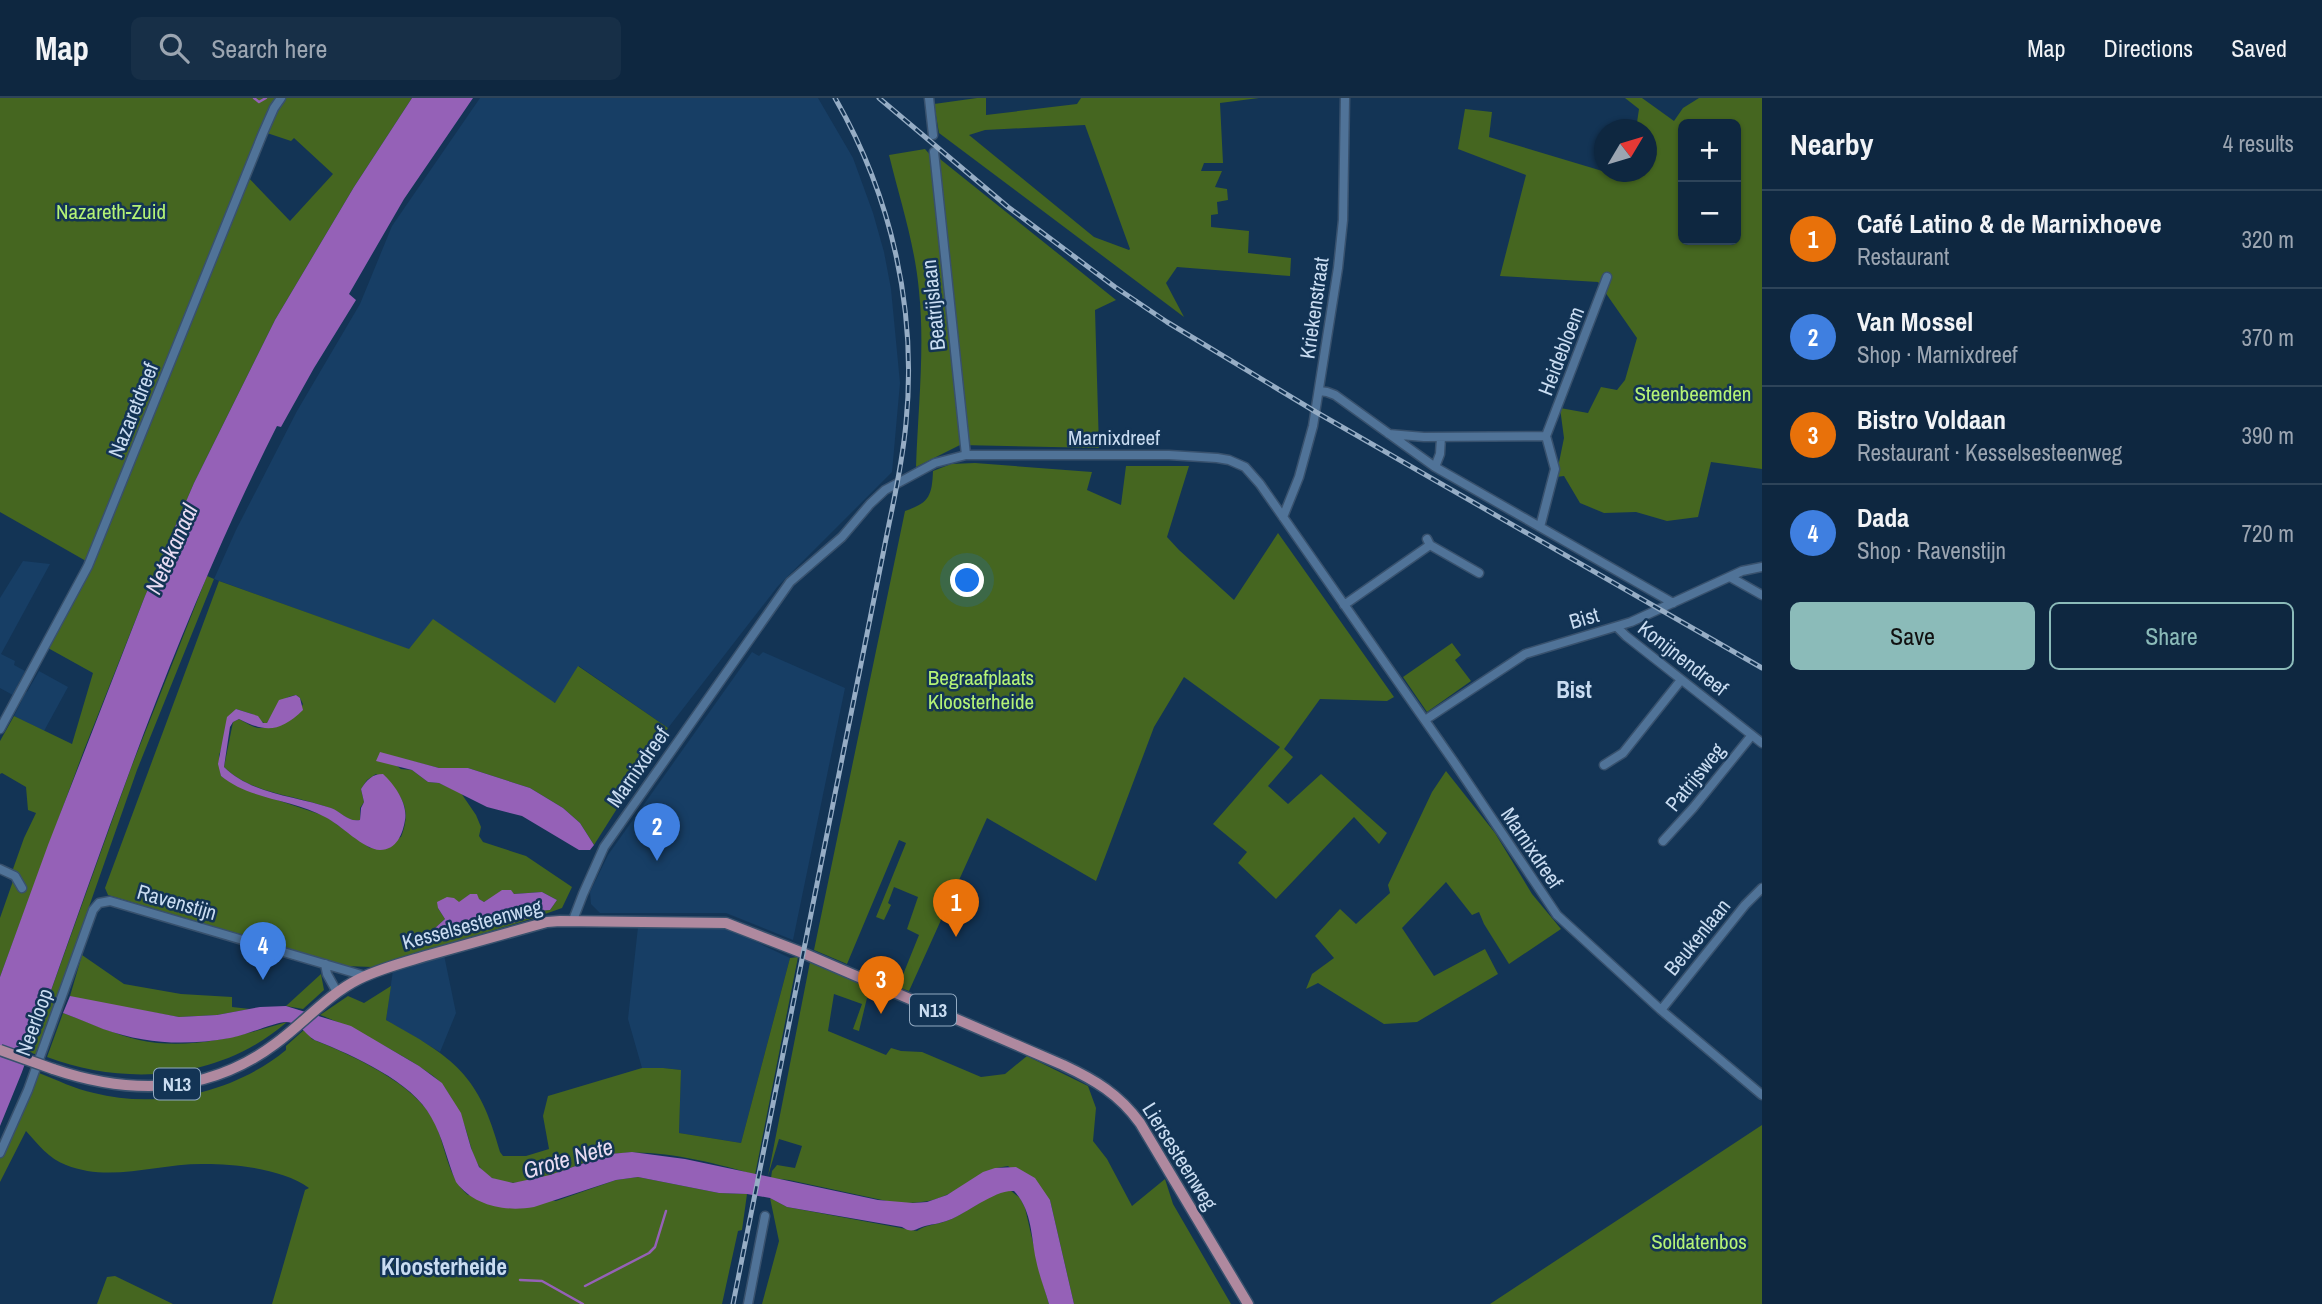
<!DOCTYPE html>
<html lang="en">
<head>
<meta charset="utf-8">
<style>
  :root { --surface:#0e2740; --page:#172f47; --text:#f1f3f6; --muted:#9ba5b1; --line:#2e4459; --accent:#8bbbb9 }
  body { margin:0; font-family:"Archivo Narrow",sans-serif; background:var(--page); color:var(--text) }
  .controls { position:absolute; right:21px; top:21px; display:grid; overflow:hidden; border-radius:10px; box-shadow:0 2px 5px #0004 }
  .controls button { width:63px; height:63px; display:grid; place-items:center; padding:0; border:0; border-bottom:2px solid var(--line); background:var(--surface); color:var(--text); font:35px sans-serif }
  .compass { position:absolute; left:1594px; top:21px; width:63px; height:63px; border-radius:50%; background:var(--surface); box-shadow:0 2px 5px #0004; rotate:52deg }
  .you { position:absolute; left:968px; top:483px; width:24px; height:24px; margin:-18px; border:5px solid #fff; border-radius:50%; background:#1a73e8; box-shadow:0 0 0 10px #1a73e833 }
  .badge { display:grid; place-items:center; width:46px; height:46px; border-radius:50%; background:var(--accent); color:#fff; font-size:23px; font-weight:700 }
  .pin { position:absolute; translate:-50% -58px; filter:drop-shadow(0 2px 4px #0008) }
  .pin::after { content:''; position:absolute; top:37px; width:24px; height:21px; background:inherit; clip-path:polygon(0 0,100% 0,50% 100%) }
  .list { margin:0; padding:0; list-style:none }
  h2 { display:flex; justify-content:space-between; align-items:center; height:91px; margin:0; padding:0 28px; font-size:30px }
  h2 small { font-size:23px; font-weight:400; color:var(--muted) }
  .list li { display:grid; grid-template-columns:46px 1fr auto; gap:21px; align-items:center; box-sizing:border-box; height:98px; padding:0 28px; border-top:2px solid var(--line) }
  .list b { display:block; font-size:26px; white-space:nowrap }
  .list p { margin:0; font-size:23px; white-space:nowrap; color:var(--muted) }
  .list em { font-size:23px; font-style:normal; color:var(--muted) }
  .actions { display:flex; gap:14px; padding:21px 28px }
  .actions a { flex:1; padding:16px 0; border:2px solid var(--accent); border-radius:10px; text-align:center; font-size:24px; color:var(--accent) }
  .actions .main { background:var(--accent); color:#111 }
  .icon { flex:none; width:38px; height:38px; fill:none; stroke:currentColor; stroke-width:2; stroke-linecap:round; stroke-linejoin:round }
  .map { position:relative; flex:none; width:1762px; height:1206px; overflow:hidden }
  header { display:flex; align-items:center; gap:42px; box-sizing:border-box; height:98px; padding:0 35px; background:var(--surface); border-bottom:2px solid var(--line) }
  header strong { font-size:33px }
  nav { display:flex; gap:38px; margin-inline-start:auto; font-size:24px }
  .search { width:490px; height:63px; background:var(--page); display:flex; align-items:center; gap:18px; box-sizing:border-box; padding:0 24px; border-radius:10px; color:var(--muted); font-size:26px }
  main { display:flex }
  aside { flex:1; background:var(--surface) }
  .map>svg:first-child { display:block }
</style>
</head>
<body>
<header>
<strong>Map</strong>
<div class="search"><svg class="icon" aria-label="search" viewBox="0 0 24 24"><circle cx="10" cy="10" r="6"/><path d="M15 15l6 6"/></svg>Search here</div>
<nav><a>Map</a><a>Directions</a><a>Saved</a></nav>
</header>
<main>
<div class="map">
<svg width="1762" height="1206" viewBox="0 0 1762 1206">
  <rect width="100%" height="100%" fill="#133455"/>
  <path fill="#173e65" d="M480 0H818L853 60 873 115 884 154 891 191 900 285 892 374 778 488 668 630 579 568 556 605 214 481 236 432 297 313 360 206 392 128Z
    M23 463 50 466 1 556 15 563 14 567 25 573 17 588 27 594 39 573 68 589 44 633 14 618 22 602 0 590V500Z
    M752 554 759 558 763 554 845 590 793 842 726 815H600L591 806 590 794 608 757Z
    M638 829H725L790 860 741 1045 679 1035 681 972 663 970H642L628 921Z
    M444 857 456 915 440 954 386 922 393 872Z"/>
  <path fill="#456620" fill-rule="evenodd" d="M0 0H412L354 89 275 222 194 385 145 498 84 652 0 879V820L13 783V771L24 740 36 715 28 712 26 689 2 675 0 676V643L14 618 72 646 93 575 48 550 93 467 0 414ZM261 33 291 43 294 40 333 76 290 123 244 75Z
    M977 0H986V17L1077 6 1081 0H1259L1220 5 1223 65H1204L1201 73H1222L1215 89 1227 91 1228 102 1217 104 1218 116 1211 117V129L1249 133 1248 155 1291 160 1290 178 1177 169 1166 185 1184 219 939 35 934 6ZM1085 27 1130 151 1129 152 1094 139 969 37 985 32Z
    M1625 0H1642L1674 23 1683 10 1699 0H1762V371L1711 364 1698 419 1667 423 1636 414 1604 415 1580 405 1564 378 1556 379 1564 340 1560 310 1588 315 1601 289 1617 292 1625 282 1637 240 1598 184 1500 178 1526 77 1458 51 1465 11 1492 14 1489 39 1629 81 1630 74H1646V32L1636 31 1639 11ZM1683 26H1736V142H1683Z
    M925 51 938 66 940 61 1116 202 1095 212 1099 350 960 347 916 369C918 311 925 250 919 193 915 147 900 102 889 57Z
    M975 365 1092 374 1087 392 1121 407 1126 368H1189L1167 439 1179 452 1234 502 1278 435 1394 599 1387 603 1320 601 1284 651 1293 659 1268 688 1288 706 1321 676 1387 735 1379 746 1354 719 1276 801 1238 765 1247 754 1213 726 1280 649 1184 579 1154 629 1096 783 987 720 909 893 898 889 919 837 907 831 918 799 894 789 888 805 891 807 884 822 876 819 906 745 899 742 847 866 814 852 905 413C929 405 932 398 933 373L951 366Z
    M207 478 214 481 137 672 37 957 29 954 131 670Z
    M219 483 409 551 433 521 555 605 578 568 668 630 594 747 580 725 563 710 530 690 468 670H439L380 655 401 671 412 672 428 684 439 685 461 695 476 717 481 729 479 738 483 744 526 758 572 789 562 810 531 821 372 869 345 868 108 797 105 790ZM296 597 300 600 303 606C296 622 278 630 260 630 253 630 245 624 239 621L233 624 224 669C251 696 296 697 330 710 342 714 346 724 360 722V710L364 704 361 691 367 682 376 676C401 693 413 709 401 739L370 750 325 718 250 693 221 678 219 657 236 611 252 616 264 625H267C276 612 278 600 296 597ZM510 792 514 796 542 794 557 802 550 812 537 813C530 821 509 827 499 824L487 832C472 829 461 830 449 838L434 831 445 821 438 810 459 805 470 796 484 804 502 793Z
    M1452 545 1461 557 1455 562 1471 583 1427 614 1403 579Z
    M1446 673 1495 735 1532 796 1561 831 1509 866 1484 826 1479 814 1472 817 1446 784 1402 830 1434 878 1485 851 1498 876 1417 924 1384 926 1318 885 1306 891 1312 876 1334 860 1315 838 1340 811 1356 826 1390 795 1388 787 1432 694Z
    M82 857 124 886 181 896 232 899V909L250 911 217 917 179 919 76 901 70 898Z
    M798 859 755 1077C716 1065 663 1052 623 1055 582 1057 534 1097 494 1081 474 1072 472 1050 466 1032 463 1020 449 994 441 985 428 969 342 924 320 917L348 898 364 905 391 888 386 922C454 960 479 976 500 1054L503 1058H526L549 1051 543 1018 548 998 642 970H663L681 972 679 1035 741 1045 790 860Z
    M810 864 875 891 872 901 867 900 859 933 853 931 862 906 834 896 828 933 886 957 891 950 901 953 922 954 981 979 1005 976 1027 958 1088 988 1096 1010 1093 1043 1107 1061 1132 1108 1165 1081 1173 1106 1231 1206H1074L1050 1102 1008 1068C976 1072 967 1090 939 1100 925 1105 910 1105 896 1105L789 1082 771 1080 772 1073 777 1067 795 1070 802 1048 779 1041 768 1078Z
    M321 876 324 892 303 911 286 908Z
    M63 915C89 924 113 936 139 942 189 953 240 938 287 924 220 982 127 989 47 959Z
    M305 931 312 941C351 957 416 985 435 1025 446 1049 447 1079 468 1097L556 1103 616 1082 638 1079 719 1095 747 1096 742 1132 738 1133 722 1206H272L305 1092 309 1090C283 1071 236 1066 205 1066 159 1065 111 1085 66 1067 49 1061 38 1046 26 1033L0 1084V1060L39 975C57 982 75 991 94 995 159 1012 235 994 286 952V948Z
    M1762 1027V1206H1490Z
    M1010 1092 1020 1100 1025 1110 1041 1179 1049 1206H762L779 1143 770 1100 787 1109 917 1133C926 1126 939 1127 949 1122 969 1114 989 1095 1010 1092Z
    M115 1178 173 1206H97L107 1179Z"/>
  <path fill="#9561b7" d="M412 0H473L404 101 349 196 356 202 314 270 281 329 277 328C172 535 100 757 22 974L0 1028V879L48 747 145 498 194 385 275 222 354 89Z
    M296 597 300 600 303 612C280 634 266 635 239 621L233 624 230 629 224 669C251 696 296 698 331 710 342 714 347 724 360 722L361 710 364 704 361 691C367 682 372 676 383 676 395 687 408 706 405 722 403 735 397 752 380 752 364 752 340 726 325 719 293 701 250 702 221 678L218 666 226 624 227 619 236 611 258 618 263 625H267L279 602Z
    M380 654 439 670H468L530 690 563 710 580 725 594 747 590 752H579L522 718 487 709 439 685 428 684 412 672 376 663Z
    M502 792H511L514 796 542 794 557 802 550 812 537 813 533 818 510 826 499 824 487 832 471 830 457 833 449 838 436 835 434 831 445 821 438 810 437 804 447 799 454 800 459 804 470 796H477L479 801 484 804Z
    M70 898 179 919 217 917 260 909 286 908 351 928 419 968 442 985 461 1015 471 1050 479 1069 492 1080 513 1085 550 1077 610 1056 632 1054 685 1061 878 1102 913 1105 927 1104 947 1097 983 1074 995 1070 1016 1069 1035 1080 1050 1102 1074 1206H1049C1045 1192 1039 1177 1036 1162 1031 1138 1032 1112 1014 1093 996 1091 967 1115 949 1122 940 1126 930 1126 922 1129 914 1132 911 1135 902 1129L787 1109 770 1100 747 1096 719 1095 638 1079 616 1082 534 1109C505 1114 474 1108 456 1084 447 1063 443 1039 431 1019 413 984 352 957 317 943 306 939 301 924 286 924 275 924 244 938 230 940 185 948 146 946 103 931 90 926 77 920 63 915Z"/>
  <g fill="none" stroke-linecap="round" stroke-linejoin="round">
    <path stroke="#9561b7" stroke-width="2.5" d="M254 0 259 4 266 0
      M520 1182 542 1183 583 1206
      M585 1188 649 1155 655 1149 666 1113"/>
    <defs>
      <path id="minor" d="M929 0 933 37
        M934 54 966 357
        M1319 293 1327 294 1335 297 1435 369 1673 505
        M1389 336 1424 339 1546 338
        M1435 369 1440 356 1441 339
        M1283 419 1299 379 1313 328 1338 170 1343 122 1345 0
        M1540 429 1555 371 1546 338 1607 179
        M1430 447 1479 475
        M1730 479 1762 497
        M1344 507 1430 447 1427 441
        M1617 529 1626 538 1762 645
        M1425 622 1525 556 1631 524 1742 473 1762 469
        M0 631 88 468 263 35 274 10 281 0
        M1604 667 1623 655 1681 582
        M1663 743 1693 710 1752 637
        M0 771 15 778 22 790
        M573 822 583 796 604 749 790 484 842 439 870 406 885 392 935 365 966 357H1169L1217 360 1229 362 1245 369 1260 386 1454 664 1557 817 1661 912 1762 997
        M325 866 327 876 337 894
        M1661 912 1745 807 1762 790
        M0 1055 28 992 93 812 99 805 110 803 365 878
        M748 1206 765 1118"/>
      <path id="major" d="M53 971C130 997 207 997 275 946 304 925 327 897 359 881 381 870 406 864 429 857 469 846 508 835 547 824L560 823 726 825 803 855 1063 967C1095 982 1119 996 1140 1025L1248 1206"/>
    </defs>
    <use href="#minor" stroke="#38516d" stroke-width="11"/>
    <use href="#major" stroke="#38516d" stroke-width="13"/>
    <use href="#minor" stroke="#507398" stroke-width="8"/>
    <use href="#major" stroke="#af899f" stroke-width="10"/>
    <defs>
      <path id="rail" d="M879 0 1008 109 1115 189 1167 224 1316 314 1762 570
        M733 1206 889 426C896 393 903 359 906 325 917 212 892 99 835 0"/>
    </defs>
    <use href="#rail" stroke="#96adc5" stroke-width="5"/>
    <use href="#rail" stroke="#133455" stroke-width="2.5" stroke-dasharray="8" stroke-linecap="butt"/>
    <defs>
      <path id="major-bridge" d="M0 952 53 971"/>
    </defs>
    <use href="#major-bridge" stroke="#38516d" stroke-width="13" stroke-linecap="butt"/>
    <use href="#major-bridge" stroke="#af899f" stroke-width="10"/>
  </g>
  <g text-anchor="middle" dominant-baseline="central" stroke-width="5" stroke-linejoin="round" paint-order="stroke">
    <g fill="#133455" stroke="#92aac2" stroke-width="2">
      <rect x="910" y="896.5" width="46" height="31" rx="5"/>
      <rect x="154" y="970.5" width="46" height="31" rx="5"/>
    </g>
    <g font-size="19" font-weight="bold" fill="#c9dcf1">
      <text x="933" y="912">N13</text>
      <text x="177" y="986">N13</text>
    </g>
    <g font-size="21" fill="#b5f376" stroke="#133455">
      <text x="111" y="113">Nazareth-Zuid</text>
      <text x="1693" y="295">Steenbeemden</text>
      <text x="981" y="579">Begraafplaats<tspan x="981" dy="24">Kloosterheide</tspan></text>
      <text x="1699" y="1143">Soldatenbos</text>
    </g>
    <g font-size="21" fill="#c9dcf1" stroke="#133455">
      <text transform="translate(933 207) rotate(-96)">Beatrijslaan</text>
      <text transform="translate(1314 210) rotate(-82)">Kriekenstraat</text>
      <text transform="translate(1561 253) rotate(-69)">Heidebloem</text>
      <text transform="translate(133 312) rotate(-68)">Nazaretdreef</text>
      <text x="1114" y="339">Marnixdreef</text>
      <text transform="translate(1584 520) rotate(-16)">Bist</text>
      <text transform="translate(1683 560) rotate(38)">Konijnendreef</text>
      <text transform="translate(638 669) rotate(-55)">Marnixdreef</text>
      <text transform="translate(1695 679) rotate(-51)">Patrijsweg</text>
      <text transform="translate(1532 750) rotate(56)">Marnixdreef</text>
      <text transform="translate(177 804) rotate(16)">Ravenstijn</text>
      <text transform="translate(472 826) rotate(-15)">Kesselsesteenweg</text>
      <text transform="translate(1697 839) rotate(-51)">Beukenlaan</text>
      <text transform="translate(34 924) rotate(-70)">Neerloop</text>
      <text transform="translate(1180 1058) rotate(58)">Liersesteenweg</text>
    </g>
    <g font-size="23" font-style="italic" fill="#e9dcf3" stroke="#133455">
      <text transform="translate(171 451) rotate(-66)">Netekanaal</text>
      <text transform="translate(568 1060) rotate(-16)">Grote Nete</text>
    </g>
    <g font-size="23" font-weight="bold" fill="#c9dcf1" stroke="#133455">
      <text x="1574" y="591">Bist</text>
      <text x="444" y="1168">Kloosterheide</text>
    </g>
  </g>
</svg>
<div class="controls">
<button>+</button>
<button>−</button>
</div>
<svg class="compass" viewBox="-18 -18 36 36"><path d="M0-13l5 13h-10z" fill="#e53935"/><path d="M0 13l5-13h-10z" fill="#9ba5b1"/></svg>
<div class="you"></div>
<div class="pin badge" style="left:956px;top:839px;background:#e8710a">1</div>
<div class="pin badge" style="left:657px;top:763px;background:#3f7fe0">2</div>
<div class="pin badge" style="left:881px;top:916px;background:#e8710a">3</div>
<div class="pin badge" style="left:263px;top:882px;background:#3f7fe0">4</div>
</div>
<aside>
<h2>Nearby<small>4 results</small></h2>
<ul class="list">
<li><span class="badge" style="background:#e8710a">1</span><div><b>Café Latino &amp; de Marnixhoeve</b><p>Restaurant</p></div><em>320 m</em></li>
<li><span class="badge" style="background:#3f7fe0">2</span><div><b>Van Mossel</b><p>Shop · Marnixdreef</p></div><em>370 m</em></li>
<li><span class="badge" style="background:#e8710a">3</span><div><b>Bistro Voldaan</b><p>Restaurant · Kesselsesteenweg</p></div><em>390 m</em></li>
<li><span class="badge" style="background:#3f7fe0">4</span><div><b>Dada</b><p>Shop · Ravenstijn</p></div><em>720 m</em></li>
</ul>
<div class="actions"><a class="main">Save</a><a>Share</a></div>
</aside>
</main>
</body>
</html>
